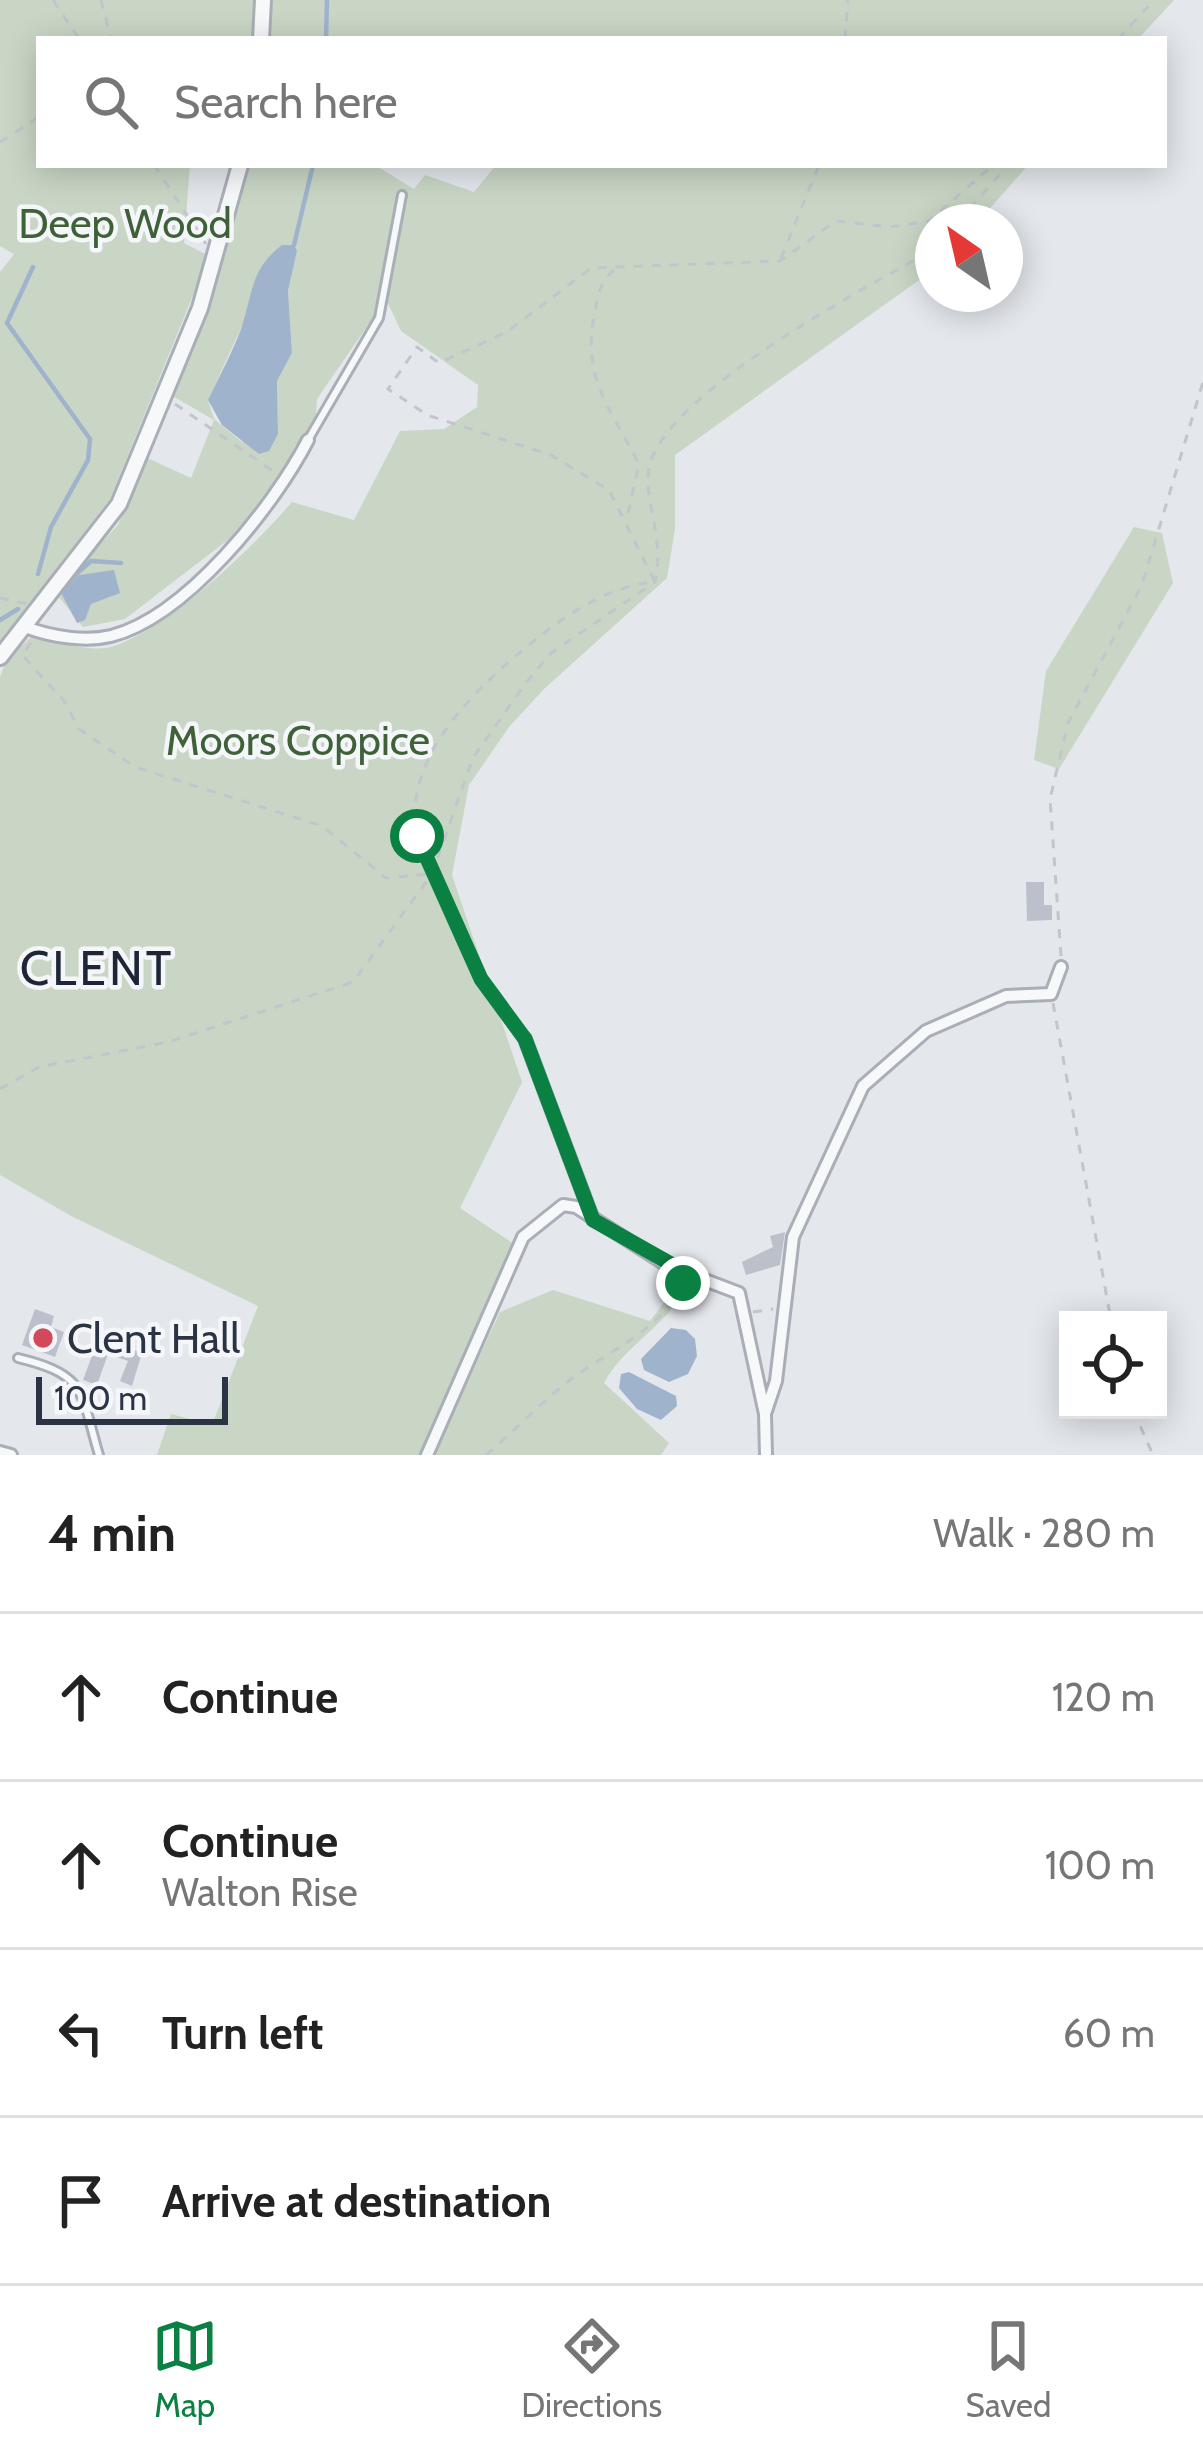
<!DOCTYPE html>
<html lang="en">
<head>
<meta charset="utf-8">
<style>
  :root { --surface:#fff; --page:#f2f2f2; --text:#222; --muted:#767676; --line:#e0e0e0; --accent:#0b8043 }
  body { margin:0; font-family:Cabin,sans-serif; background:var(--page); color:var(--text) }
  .controls { position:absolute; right:36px; bottom:36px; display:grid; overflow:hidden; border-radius:0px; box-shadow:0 6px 30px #0003 }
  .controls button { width:108px; height:108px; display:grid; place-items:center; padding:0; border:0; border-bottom:3px solid var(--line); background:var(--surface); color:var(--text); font:60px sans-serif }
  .compass { position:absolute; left:915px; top:204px; width:108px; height:108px; border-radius:50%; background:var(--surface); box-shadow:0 6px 30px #0003; rotate:326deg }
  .scale { position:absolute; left:36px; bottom:30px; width:192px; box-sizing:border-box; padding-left:12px; border:6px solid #2b3445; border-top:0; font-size:33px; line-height:42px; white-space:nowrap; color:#2b3445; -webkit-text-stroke:9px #f4f6f9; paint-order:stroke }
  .stop { position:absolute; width:36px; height:36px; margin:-27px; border:9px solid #0b8043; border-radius:50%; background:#fff }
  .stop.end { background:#0b8043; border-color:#fff; box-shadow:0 3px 12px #0008 }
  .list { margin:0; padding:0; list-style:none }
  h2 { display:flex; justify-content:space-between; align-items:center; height:156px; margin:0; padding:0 48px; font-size:51px }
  h2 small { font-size:39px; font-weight:400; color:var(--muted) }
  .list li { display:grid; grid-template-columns:78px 1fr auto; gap:36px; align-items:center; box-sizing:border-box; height:168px; padding:0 48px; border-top:3px solid var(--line) }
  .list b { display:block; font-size:45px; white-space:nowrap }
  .list p { margin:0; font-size:39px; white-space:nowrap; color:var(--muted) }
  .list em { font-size:39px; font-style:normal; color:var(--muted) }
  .icon { flex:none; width:66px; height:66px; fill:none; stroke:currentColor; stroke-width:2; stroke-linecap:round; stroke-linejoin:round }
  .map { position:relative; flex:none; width:1203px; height:1455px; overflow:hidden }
  .search { position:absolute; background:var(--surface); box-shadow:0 6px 30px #0003; left:36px; right:36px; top:36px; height:132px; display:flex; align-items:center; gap:30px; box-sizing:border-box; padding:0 42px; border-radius:0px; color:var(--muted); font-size:45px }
  .sheet { height:828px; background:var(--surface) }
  nav { display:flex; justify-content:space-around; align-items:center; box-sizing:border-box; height:168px; border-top:3px solid var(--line); background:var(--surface); font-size:33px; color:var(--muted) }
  nav a { display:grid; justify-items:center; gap:6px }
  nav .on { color:var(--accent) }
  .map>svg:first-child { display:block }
</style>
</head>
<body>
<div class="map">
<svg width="1203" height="1455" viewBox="0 0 1203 1455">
  <rect width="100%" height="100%" fill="#e4e7ec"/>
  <path fill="#c9d6c5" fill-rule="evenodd" d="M0 0H255L252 39H39V165H190L184 243 209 256 111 497 0 645V272L14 254 0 246Z
    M267 0H1174L1138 39H267Z
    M247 165H375L414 189 425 175 474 192 496 165H1028L978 222H933V270L675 455V529L667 578 544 689 509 727 469 785 452 875 522 1082 460 1208 514 1244 419 1455H157L171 1414 212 1425 258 1306 73 1217 0 1175V677L6 661 34 634C59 641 91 655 117 645 174 624 252 548 292 502L354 520 400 431 444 429 477 407 478 385 401 331 386 299 317 399 315 427 295 446 288 471 229 539 125 619 83 627 55 592 118 525 145 457 191 478 214 420 171 395 224 258ZM297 251 288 291 292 353 277 381 278 434 242 442 214 419 208 400 242 326Z
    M1134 527 1162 533 1173 583 1059 769 1034 760 1046 671Z
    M677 1285H687C668 1326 625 1344 604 1383L669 1443 661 1455H433L500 1312 553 1290 650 1321Z"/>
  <path fill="#9fb4cc" d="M282 245H294L297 251 288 291 292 353 277 381 278 434 269 451 259 454 222 425 208 400C219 377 232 353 241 329 253 294 250 269 282 245Z
    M114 570 120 593 91 604 85 620 77 623 60 591 79 575Z
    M671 1328 686 1330 695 1339 697 1356 688 1374 669 1382 644 1370 641 1359Z
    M629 1372 676 1396 677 1406 661 1420 637 1409 619 1388 621 1374Z"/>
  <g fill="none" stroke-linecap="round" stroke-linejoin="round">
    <path stroke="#9fb4cc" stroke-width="4.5" d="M326 39 327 0
      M294 245 313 165
      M33 267 7 323 90 439 88 460 51 527 38 574
      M65 584 91 561 121 563
      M0 620 18 609"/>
  </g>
  <path fill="#bbc0ca" d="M1026 882H1044V905H1052V920L1027 921Z
    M785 1232 780 1265 746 1275 742 1262 773 1247 770 1236Z
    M35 1309 54 1316 51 1327 64 1332 55 1357 22 1345Z
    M99 1337 142 1353 132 1386 120 1381 128 1361 108 1354 97 1385 83 1380Z"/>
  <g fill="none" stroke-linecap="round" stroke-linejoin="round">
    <defs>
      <path id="service" d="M308 440 379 318 402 195
        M18 1358C88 1375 80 1392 99 1455"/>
      <path id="minor" d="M28 628C53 637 85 642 111 636 186 617 274 506 308 440
        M525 1039 592 1217
        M766 1411 776 1381 793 1237 863 1086 926 1031 1006 996 1051 994 1061 967
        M0 1452 11 1455
        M427 1455 523 1237 563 1205 576 1207 668 1266 739 1293 765 1414 766 1455"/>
      <path id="tertiary" d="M261 39 263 0
        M0 657 119 504 200 308 240 165"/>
    </defs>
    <use href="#service" stroke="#a9aeb7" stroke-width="12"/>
    <use href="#minor" stroke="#a9aeb7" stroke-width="16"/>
    <use href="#tertiary" stroke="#a9aeb7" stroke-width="20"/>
    <path stroke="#c2c5cb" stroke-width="3" stroke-dasharray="9 9" stroke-linecap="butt" d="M53 0 79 39
      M101 0 111 39
      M845 39 848 0
      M1118 39 1154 0
      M0 142 39 117
      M154 165 206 244
      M958 222 1008 165
      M781 258 819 165
      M614 270C600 281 598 295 595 312 581 379 610 407 639 464L626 522
      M175 404 276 473
      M0 598 28 604
      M31 643 22 655 64 701 79 729 135 767 322 826 386 878 431 874
      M1061 956 1050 799 1068 723 1142 585 1203 382
      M1053 1003 1111 1320
      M517 1028C487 987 463 947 443 900 432 874 416 851 415 822 411 754 470 695 518 654 556 622 603 586 655 582L609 490 551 455 427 415 388 389 417 347 439 363 507 332 591 268 780 261 836 221 890 227 929 221 993 165
      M0 1089 39 1067 168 1042 353 982 432 874 473 758 525 684 551 653 655 582C666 539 641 495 650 464 670 391 866 287 933 250
      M753 1312 773 1309
      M1133 1410 1153 1455
      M486 1455C515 1431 540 1403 570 1380 608 1351 660 1331 682 1285"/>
    <use href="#service" stroke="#f7f8fa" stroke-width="6"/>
    <use href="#minor" stroke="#f7f8fa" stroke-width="10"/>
    <use href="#tertiary" stroke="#f7f8fa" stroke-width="14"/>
  </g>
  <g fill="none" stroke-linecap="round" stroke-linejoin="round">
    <path stroke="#0b8043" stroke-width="15" d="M417 836 481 979 525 1039 593 1220 687 1273 683 1283"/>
  </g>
  <circle fill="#d1495b" stroke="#f4f6f9" stroke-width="4.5" cx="43" cy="1338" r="12"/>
  <g text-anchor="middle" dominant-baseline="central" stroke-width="9" stroke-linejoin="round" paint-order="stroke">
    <g font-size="42" fill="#3f6138" stroke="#f4f6f9">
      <text x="125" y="223">Deep Wood</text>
      <text x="298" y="740">Moors Coppice</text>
    </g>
    <g font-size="42" fill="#2b3445" stroke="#f4f6f9" text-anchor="start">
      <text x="67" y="1338">Clent Hall</text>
    </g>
    <g font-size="48" letter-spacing="3" fill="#1d2536" stroke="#f4f6f9">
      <text x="97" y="968">CLENT</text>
    </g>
  </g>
</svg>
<div class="controls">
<button><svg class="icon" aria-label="locate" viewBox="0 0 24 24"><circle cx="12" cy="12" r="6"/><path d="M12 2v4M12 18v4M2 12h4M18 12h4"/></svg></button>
</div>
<svg class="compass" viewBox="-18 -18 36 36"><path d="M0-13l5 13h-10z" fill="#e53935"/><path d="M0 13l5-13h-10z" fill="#767676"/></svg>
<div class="scale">100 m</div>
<div class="stop" style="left:417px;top:836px"></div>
<div class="stop end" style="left:683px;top:1283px"></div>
<div class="search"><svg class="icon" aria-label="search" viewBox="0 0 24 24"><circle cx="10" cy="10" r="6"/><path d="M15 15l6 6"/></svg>Search here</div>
</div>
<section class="sheet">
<h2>4 min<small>Walk · 280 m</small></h2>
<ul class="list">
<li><svg class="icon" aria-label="ahead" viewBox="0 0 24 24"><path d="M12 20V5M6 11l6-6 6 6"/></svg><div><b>Continue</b></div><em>120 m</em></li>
<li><svg class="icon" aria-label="ahead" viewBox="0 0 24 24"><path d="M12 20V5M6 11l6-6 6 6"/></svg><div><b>Continue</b><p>Walton Rise</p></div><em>100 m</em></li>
<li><svg class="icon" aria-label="left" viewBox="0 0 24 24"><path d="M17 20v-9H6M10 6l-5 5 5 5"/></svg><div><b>Turn left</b></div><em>60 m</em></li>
<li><svg class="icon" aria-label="arrive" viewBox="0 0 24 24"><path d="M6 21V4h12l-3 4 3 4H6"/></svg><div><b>Arrive at destination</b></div></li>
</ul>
</section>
<nav>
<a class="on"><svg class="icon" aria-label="map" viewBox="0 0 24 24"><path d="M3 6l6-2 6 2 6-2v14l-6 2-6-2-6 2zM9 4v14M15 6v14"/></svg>Map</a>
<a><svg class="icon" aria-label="directions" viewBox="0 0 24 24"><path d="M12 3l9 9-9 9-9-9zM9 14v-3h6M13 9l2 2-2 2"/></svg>Directions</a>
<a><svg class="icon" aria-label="saved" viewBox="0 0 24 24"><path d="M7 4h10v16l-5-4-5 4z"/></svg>Saved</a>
</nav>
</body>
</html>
